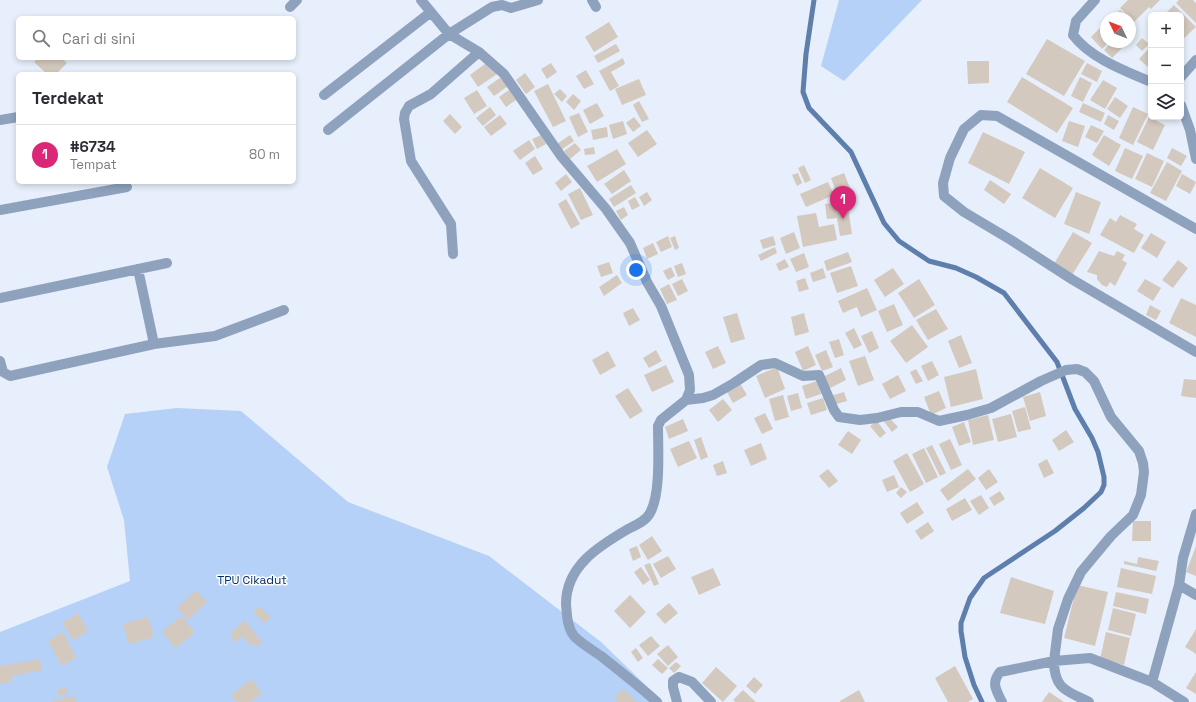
<!DOCTYPE html>
<html lang="id">
<head>
<meta charset="utf-8">
<style>
  :root { --surface:#fff; --page:#f2f2f3; --text:#2b2b33; --muted:#7c7c81; --line:#e1e1e2; --accent:#db2777 }
  body { margin:0; font-family:"Space Grotesk",sans-serif; background:var(--page); color:var(--text) }
  .controls { position:absolute; right:12px; top:12px; display:grid; overflow:hidden; border-radius:6px; box-shadow:0 2px 6px #0003 }
  .controls button { width:36px; height:36px; display:grid; place-items:center; padding:0; border:0; border-bottom:1px solid var(--line); background:var(--surface); color:var(--text); font:20px sans-serif }
  .compass { position:absolute; left:1100px; top:12px; width:36px; height:36px; border-radius:50%; background:var(--surface); box-shadow:0 2px 6px #0003; rotate:313deg }
  .you { position:absolute; left:636px; top:270px; width:14px; height:14px; margin:-10px; border:3px solid #fff; border-radius:50%; background:#1a73e8; box-shadow:0 0 0 6px #1a73e833 }
  .badge { display:grid; place-items:center; width:26px; height:26px; border-radius:50%; background:var(--accent); color:#fff; font-size:13px; font-weight:700 }
  .pin { position:absolute; translate:-50% -33px; filter:drop-shadow(0 1px 2px #0008) }
  .pin::after { content:''; position:absolute; top:21px; width:14px; height:12px; background:inherit; clip-path:polygon(0 0,100% 0,50% 100%) }
  .list { margin:0; padding:0; list-style:none }
  h2 { display:flex; justify-content:space-between; align-items:center; height:52px; margin:0; padding:0 16px; font-size:17px }
  h2 small { font-size:13px; font-weight:400; color:var(--muted) }
  .list li { display:grid; grid-template-columns:26px 1fr auto; gap:12px; align-items:center; box-sizing:border-box; height:60px; padding:0 16px; border-top:1px solid var(--line) }
  .list b { display:block; font-size:15px; white-space:nowrap }
  .list p { margin:0; font-size:13px; white-space:nowrap; color:var(--muted) }
  .list em { font-size:13px; font-style:normal; color:var(--muted) }
  .icon { flex:none; width:22px; height:22px; fill:none; stroke:currentColor; stroke-width:2; stroke-linecap:round; stroke-linejoin:round }
  .map { position:relative; flex:none; width:1196px; height:702px; overflow:hidden }
  .search { position:absolute; background:var(--surface); box-shadow:0 2px 6px #0003; left:16px; top:16px; width:280px; height:44px; display:flex; align-items:center; gap:10px; box-sizing:border-box; padding:0 14px; border-radius:6px; color:var(--muted); font-size:15px }
  .panel { position:absolute; background:var(--surface); box-shadow:0 2px 6px #0003; left:16px; top:72px; width:280px; height:112px; border-radius:6px }
  .map>svg:first-child { display:block }
</style>
</head>
<body>
<div class="map">
<svg width="1196" height="702" viewBox="0 0 1196 702">
  <rect width="100%" height="100%" fill="#e6effb"/>
  <path fill="#b5d1f8" d="M839 0H922L844 81 821 66Z
    M177 408 241 411 348 502 489 556 601 642 663 702H0V632L130 581 124 520 107 467 125 414Z"/>
  <g fill="none" stroke-linecap="round" stroke-linejoin="round">
    <path stroke="#5e7eab" stroke-width="5" d="M814 0 806 54 803 92 809 108 851 152 884 223 899 241 929 261 956 268 976 277 1004 293 1057 362 1075 409 1092 438 1098 452 1104 477V485L1101 492 1084 508 1055 531 984 578 970 598 961 623V631L965 657 974 685 982 702"/>
  </g>
  <path fill="#d4c9be" d="M1128 0H1160L1151 9 1149 7 1134 22 1120 8Z
    M1179 0H1193L1196 3V23L1176 3Z
    M1174 5 1196 27 1181 41V15H1164Z
    M1120 10 1129 18H1112Z
    M609 22 618 37 594 52 585 37Z
    M1104 24 1106 26V42H1109L1102 49 1091 37Z
    M1142 38 1149 44 1142 51 1136 45Z
    M1047 39 1085 61 1064 96 1026 74Z
    M1112 42H1122L1125 45 1112 58 1104 50Z
    M616 44 620 51 598 63 594 56Z
    M1151 46V64L1148 67 1139 59Z
    M38 58H61L67 63 56 74H47L34 62Z
    M623 58 625 64 611 72 619 86 610 91 599 71Z
    M489 61 497 74 478 87 470 75Z
    M967 61H989V83L968 84Z
    M551 63 557 72 547 79 541 69Z
    M1087 63 1102 71 1097 82 1081 74Z
    M586 70 594 84 584 89 576 76Z
    M525 73 535 87 526 94 516 80Z
    M501 77 508 86 494 96 487 87Z
    M1022 77 1073 108 1057 133 1007 102Z
    M1080 77 1092 83 1083 102 1071 96Z
    M639 79 646 95 622 105 615 89Z
    M1103 80 1117 88 1105 109 1090 100Z
    M548 84 566 121 553 127 534 91Z
    M560 89 567 96 562 102 554 94Z
    M477 90 487 106 474 114 464 98Z
    M509 90 516 100 506 107 499 97Z
    M573 94 581 101 574 110 566 102Z
    M1115 97 1128 106 1120 118 1107 109Z
    M639 101 649 119 642 122 633 105Z
    M597 103 604 116 590 124 583 110Z
    M1083 103 1105 113 1101 122 1079 112Z
    M490 107 496 115 483 126 476 118Z
    M1133 107 1148 114 1133 145 1119 138Z
    M579 113 588 132 578 137 569 117Z
    M450 114 462 127 455 134 443 121Z
    M500 115 507 124 491 136 484 127Z
    M1108 115 1119 121 1114 130 1104 124Z
    M634 117 641 126 633 132 626 123Z
    M1149 117 1165 125 1153 150 1137 142Z
    M623 121 627 134 613 139 609 125Z
    M1069 121 1085 126 1078 147 1062 141Z
    M1091 125 1104 131 1097 143 1085 137Z
    M607 127 608 137 593 140 591 130Z
    M647 130 657 144 638 157 628 143Z
    M983 132 1025 152 1009 184 968 163Z
    M541 135 546 144 537 149 532 139Z
    M570 135 574 141 561 150 557 144Z
    M1104 135 1121 145 1109 166 1092 155Z
    M529 140 535 149 520 160 513 151Z
    M575 143 581 150 570 159 564 151Z
    M594 147 595 154 585 155 584 149Z
    M1125 148 1143 156 1132 179 1115 171Z
    M1172 148 1187 156 1181 166 1167 158Z
    M617 149 626 164 597 182 587 166Z
    M1147 153 1164 161 1152 187 1135 179Z
    M535 156 543 169 533 175 525 163Z
    M1167 162 1182 171 1166 201 1150 193Z
    M804 165 811 180 805 183 798 168Z
    M1040 168 1073 188 1055 218 1022 198Z
    M624 170 631 181 612 194 604 184Z
    M798 173 802 183 797 186 792 175Z
    M844 173 850 188 837 194 831 178Z
    M566 174 572 182 561 191 555 183Z
    M1182 174 1196 182 1190 194 1176 186Z
    M990 180 1011 194 1004 204 984 190Z
    M828 182 834 195 806 207 800 194Z
    M631 185 636 193 614 207 609 199Z
    M580 188 593 215 581 220 568 194Z
    M647 192 652 200 644 206 639 197Z
    M1076 192 1101 202 1089 234 1064 224Z
    M635 197 640 206 632 210 628 201Z
    M566 199 580 224 571 229 558 204Z
    M847 201 852 234 840 236 837 218 827 219 825 204Z
    M624 207 628 215 621 220 616 211Z
    M816 213 819 227 834 224 837 240 803 247 797 216Z
    M1120 215 1137 224 1134 229 1144 235 1134 253 1100 235 1110 218 1116 222Z
    M794 232 800 248 786 254 780 238Z
    M1073 232 1092 243 1072 275 1054 264Z
    M1151 233 1166 242 1157 258 1141 248Z
    M668 236 672 247 661 252 656 242Z
    M675 236 679 248 675 250 670 238Z
    M773 236 776 245 763 249 760 240Z
    M653 243 658 254 647 259 643 248Z
    M775 247 777 253 761 261 758 255Z
    M1099 251 1114 256 1117 251 1125 255 1122 260 1127 263 1115 286 1110 282 1107 287 1102 285 1097 279V275L1087 272Z
    M848 252 852 262 827 271 824 261Z
    M804 253 809 267 796 272 790 259Z
    M785 259 789 267 779 271 776 264Z
    M1178 260 1188 268 1173 288 1162 280Z
    M609 262 613 273 601 277 597 266Z
    M682 263 686 274 678 277 674 266Z
    M851 266 858 286 837 293 830 273Z
    M671 267 675 276 668 280 663 271Z
    M823 268 826 278 813 282 810 273Z
    M893 268 904 284 885 297 874 280Z
    M617 275 622 283 604 296 599 287Z
    M805 278 809 289 799 292 796 281Z
    M682 279 688 291 678 296 672 284Z
    M919 279 935 305 914 318 898 293Z
    M1145 279 1161 288 1153 301 1137 291Z
    M669 284 677 300 667 304 660 289Z
    M867 288 877 310 861 317 857 307 843 313 838 301Z
    M1181 298 1196 305V337L1169 323Z
    M894 304 903 325 887 332 878 311Z
    M1150 305 1161 311 1156 320 1146 315Z
    M633 308 640 320 629 326 623 313Z
    M936 309 948 329 928 340 916 320Z
    M737 313 745 339 731 343 723 317Z
    M804 313 809 332 795 336 791 317Z
    M912 325 928 347 906 363 890 341Z
    M854 328 862 345 854 349 845 333Z
    M872 331 879 348 869 353 861 336Z
    M961 335 972 363 959 368 948 341Z
    M839 339 844 355 835 358 829 342Z
    M718 346 726 363 713 369 705 352Z
    M808 346 816 365 803 371 795 352Z
    M656 350 662 361 649 368 643 358Z
    M826 350 833 367 822 371 815 355Z
    M608 351 616 366 600 375 592 360Z
    M865 356 874 380 858 386 849 361Z
    M932 361 939 375 928 381 921 366Z
    M666 365 674 382 652 392 644 375Z
    M777 367 785 389 765 398 756 376Z
    M841 368 846 380 826 390 821 378Z
    M916 369 923 381 916 384 910 372Z
    M976 369 983 399 951 407 944 377Z
    M898 375 906 391 890 399 882 384Z
    M1184 379 1196 380V398L1181 396Z
    M817 381 821 394 806 399 802 386Z
    M741 385 747 395 733 403 727 392Z
    M628 388 643 411 630 419 615 396Z
    M939 391 946 408 931 415 924 397Z
    M844 392 847 401 833 405 830 396Z
    M1040 392 1046 416 1030 421 1023 397Z
    M798 393 802 408 791 411 787 396Z
    M783 395 789 417 775 421 769 399Z
    M823 398 827 410 811 415 807 403Z
    M723 399 732 410 718 422 709 410Z
    M1025 407 1031 429 1018 432 1012 411Z
    M765 413 773 429 762 434 754 418Z
    M1011 414 1017 437 998 442 992 419Z
    M988 415 994 440 973 445 968 420Z
    M888 416 898 427 892 432 883 420Z
    M683 419 688 431 669 439 665 427Z
    M877 421 886 433 880 438 870 426Z
    M964 422 971 442 959 446 952 427Z
    M1066 430 1074 442 1059 451 1052 440Z
    M848 431 861 440 852 454 838 445Z
    M701 437 708 457 701 460 694 440Z
    M950 439 962 465 951 470 939 444Z
    M689 441 697 458 678 467 670 449Z
    M761 443 767 459 751 466 744 450Z
    M932 445 946 473 940 476 926 448Z
    M924 448 938 477 926 483 912 454Z
    M907 453 924 484 910 492 893 461Z
    M1047 459 1054 473 1044 478 1038 464Z
    M723 461 727 473 717 476 713 465Z
    M828 469 838 481 829 488 819 476Z
    M968 469 976 479 948 501 940 490Z
    M989 469 998 482 986 490 978 478Z
    M894 475 899 487 887 492 882 480Z
    M901 487 907 492 901 498 896 493Z
    M1000 491 1005 499 994 506 989 498Z
    M981 495 989 508 979 515 970 501Z
    M965 498 972 510 952 521 946 509Z
    M917 502 924 513 907 524 900 513Z
    M1133 521H1151V541H1132Z
    M928 522 934 531 921 540 915 531Z
    M652 536 662 551 648 560 639 545Z
    M637 546 641 557 633 561 629 549Z
    M1196 546V576L1186 572Z
    M668 556 676 569 661 578 653 564Z
    M1138 557 1159 561 1156 571 1124 564V561L1137 564Z
    M650 563 659 584 654 586 644 565Z
    M641 567 650 580 643 585 634 572Z
    M713 568 721 585 699 595 691 577Z
    M1121 568 1156 576 1152 594 1117 587Z
    M1011 577 1054 591 1045 624 1000 613Z
    M1077 585 1108 592 1095 646 1064 638Z
    M196 590 207 602 188 620 177 608Z
    M1116 592 1149 599 1146 614 1113 606Z
    M630 595 646 612 630 628 614 611Z
    M669 603 678 613 665 624 656 614Z
    M259 606 271 617 264 623 253 612Z
    M1113 608 1136 614 1131 636 1108 630Z
    M78 613 88 631 73 640 62 623Z
    M182 616 195 633 175 648 162 631Z
    M148 617 154 637 129 644 123 624Z
    M245 620 263 644 251 646 242 636 235 643 230 634Z
    M1196 629V654L1185 647Z
    M63 632 76 658 62 666 48 641Z
    M1106 632 1130 638 1124 665 1100 659Z
    M651 636 660 646 648 656 639 645Z
    M668 645 678 657 668 666 657 654Z
    M636 648 643 658 638 662 631 652Z
    M40 659 42 670 12 676 13 681 0 684V666Z
    M658 659 668 668 662 674 652 665Z
    M676 662 681 666 674 673 669 668Z
    M955 666 973 699 968 702H948L935 678Z
    M716 667 737 686 723 702 702 683Z
    M1196 672V694L1186 688Z
    M754 677 763 685 755 694 746 686Z
    M251 679 262 693 251 702H237L231 695Z
    M68 688V694L58 695 57 689Z
    M623 689 637 702H618L614 698Z
    M743 690 756 702H735L733 700Z
    M859 690 865 702H840V701Z
    M1049 692 1064 702H1042Z
    M75 696 76 702H53V700Z"/>
  <g fill="none" stroke-linecap="round" stroke-linejoin="round">
    <path stroke="#8ea2be" stroke-width="10" d="M421 0 449 34 479 52 504 74 561 156 606 209 630 243 647 282 661 306 689 375 690 390 686 400 661 420 658 426C658 449 661 494 650 513 646 521 636 525 628 529 599 546 566 566 566 604 567 615 567 627 574 636 579 642 594 651 601 656 620 671 639 686 657 702
      M592 0 596 7
      M1095 0 1076 21 1073 35C1090 58 1125 71 1151 82
      M290 7 297 0
      M1181 77 1196 60
      M324 95 431 12
      M1181 105 1190 130 1196 159
      M0 120 18 117
      M328 130 449 34 492 7 502 5 511 8 538 0
      M0 210 127 187
      M1196 229 997 116 981 115 964 129 950 158 943 183 944 196 964 212 1011 240 1073 280 1196 352
      M453 254 451 224 411 161 404 119 405 113 409 106 431 94 479 52
      M0 298 167 263
      M154 344 215 336 284 310
      M0 361 3 372 10 376 154 344 138 269
      M686 400 703 398 713 395 734 383 761 365 775 363 803 376 819 375 834 410 839 417 860 420 877 418 901 412H918L939 421 967 415 991 408 1041 381 1066 370 1077 369 1085 372 1094 381 1111 417 1139 451 1143 463 1144 472 1141 495 1133 515 1111 536 1081 572 1068 599 1058 629 1054 661 1000 672C991 683 996 690 1002 702
      M1179 585 1196 595
      M1152 682 1179 585 1183 558 1196 514
      M677 702 673 687V681L679 677 692 682 711 702
      M1089 702C1067 691 1054 689 1054 661L1090 658 1152 682 1184 702"/>
  </g>
  <g text-anchor="middle" dominant-baseline="central" stroke-width="3" stroke-linejoin="round" paint-order="stroke">
    <g font-size="12" fill="#022e65" stroke="#fff">
      <text x="252" y="580">TPU Cikadut</text>
    </g>
  </g>
</svg>
<div class="controls">
<button>+</button>
<button>−</button>
<button><svg class="icon" aria-label="layers" viewBox="0 0 24 24"><path d="M12 4l9 5-9 5-9-5zM3 14l9 5 9-5"/></svg></button>
</div>
<svg class="compass" viewBox="-18 -18 36 36"><path d="M0-13l5 13h-10z" fill="#e53935"/><path d="M0 13l5-13h-10z" fill="#7c7c81"/></svg>
<div class="you"></div>
<div class="pin badge" style="left:843px;top:219px">1</div>
<div class="search"><svg class="icon" aria-label="search" viewBox="0 0 24 24"><circle cx="10" cy="10" r="6"/><path d="M15 15l6 6"/></svg>Cari di sini</div>
<section class="panel">
<h2>Terdekat<small></small></h2>
<ul class="list">
<li><span class="badge">1</span><div><b>#6734</b><p>Tempat</p></div><em>80 m</em></li>
</ul>
</section>
</div>
</body>
</html>
